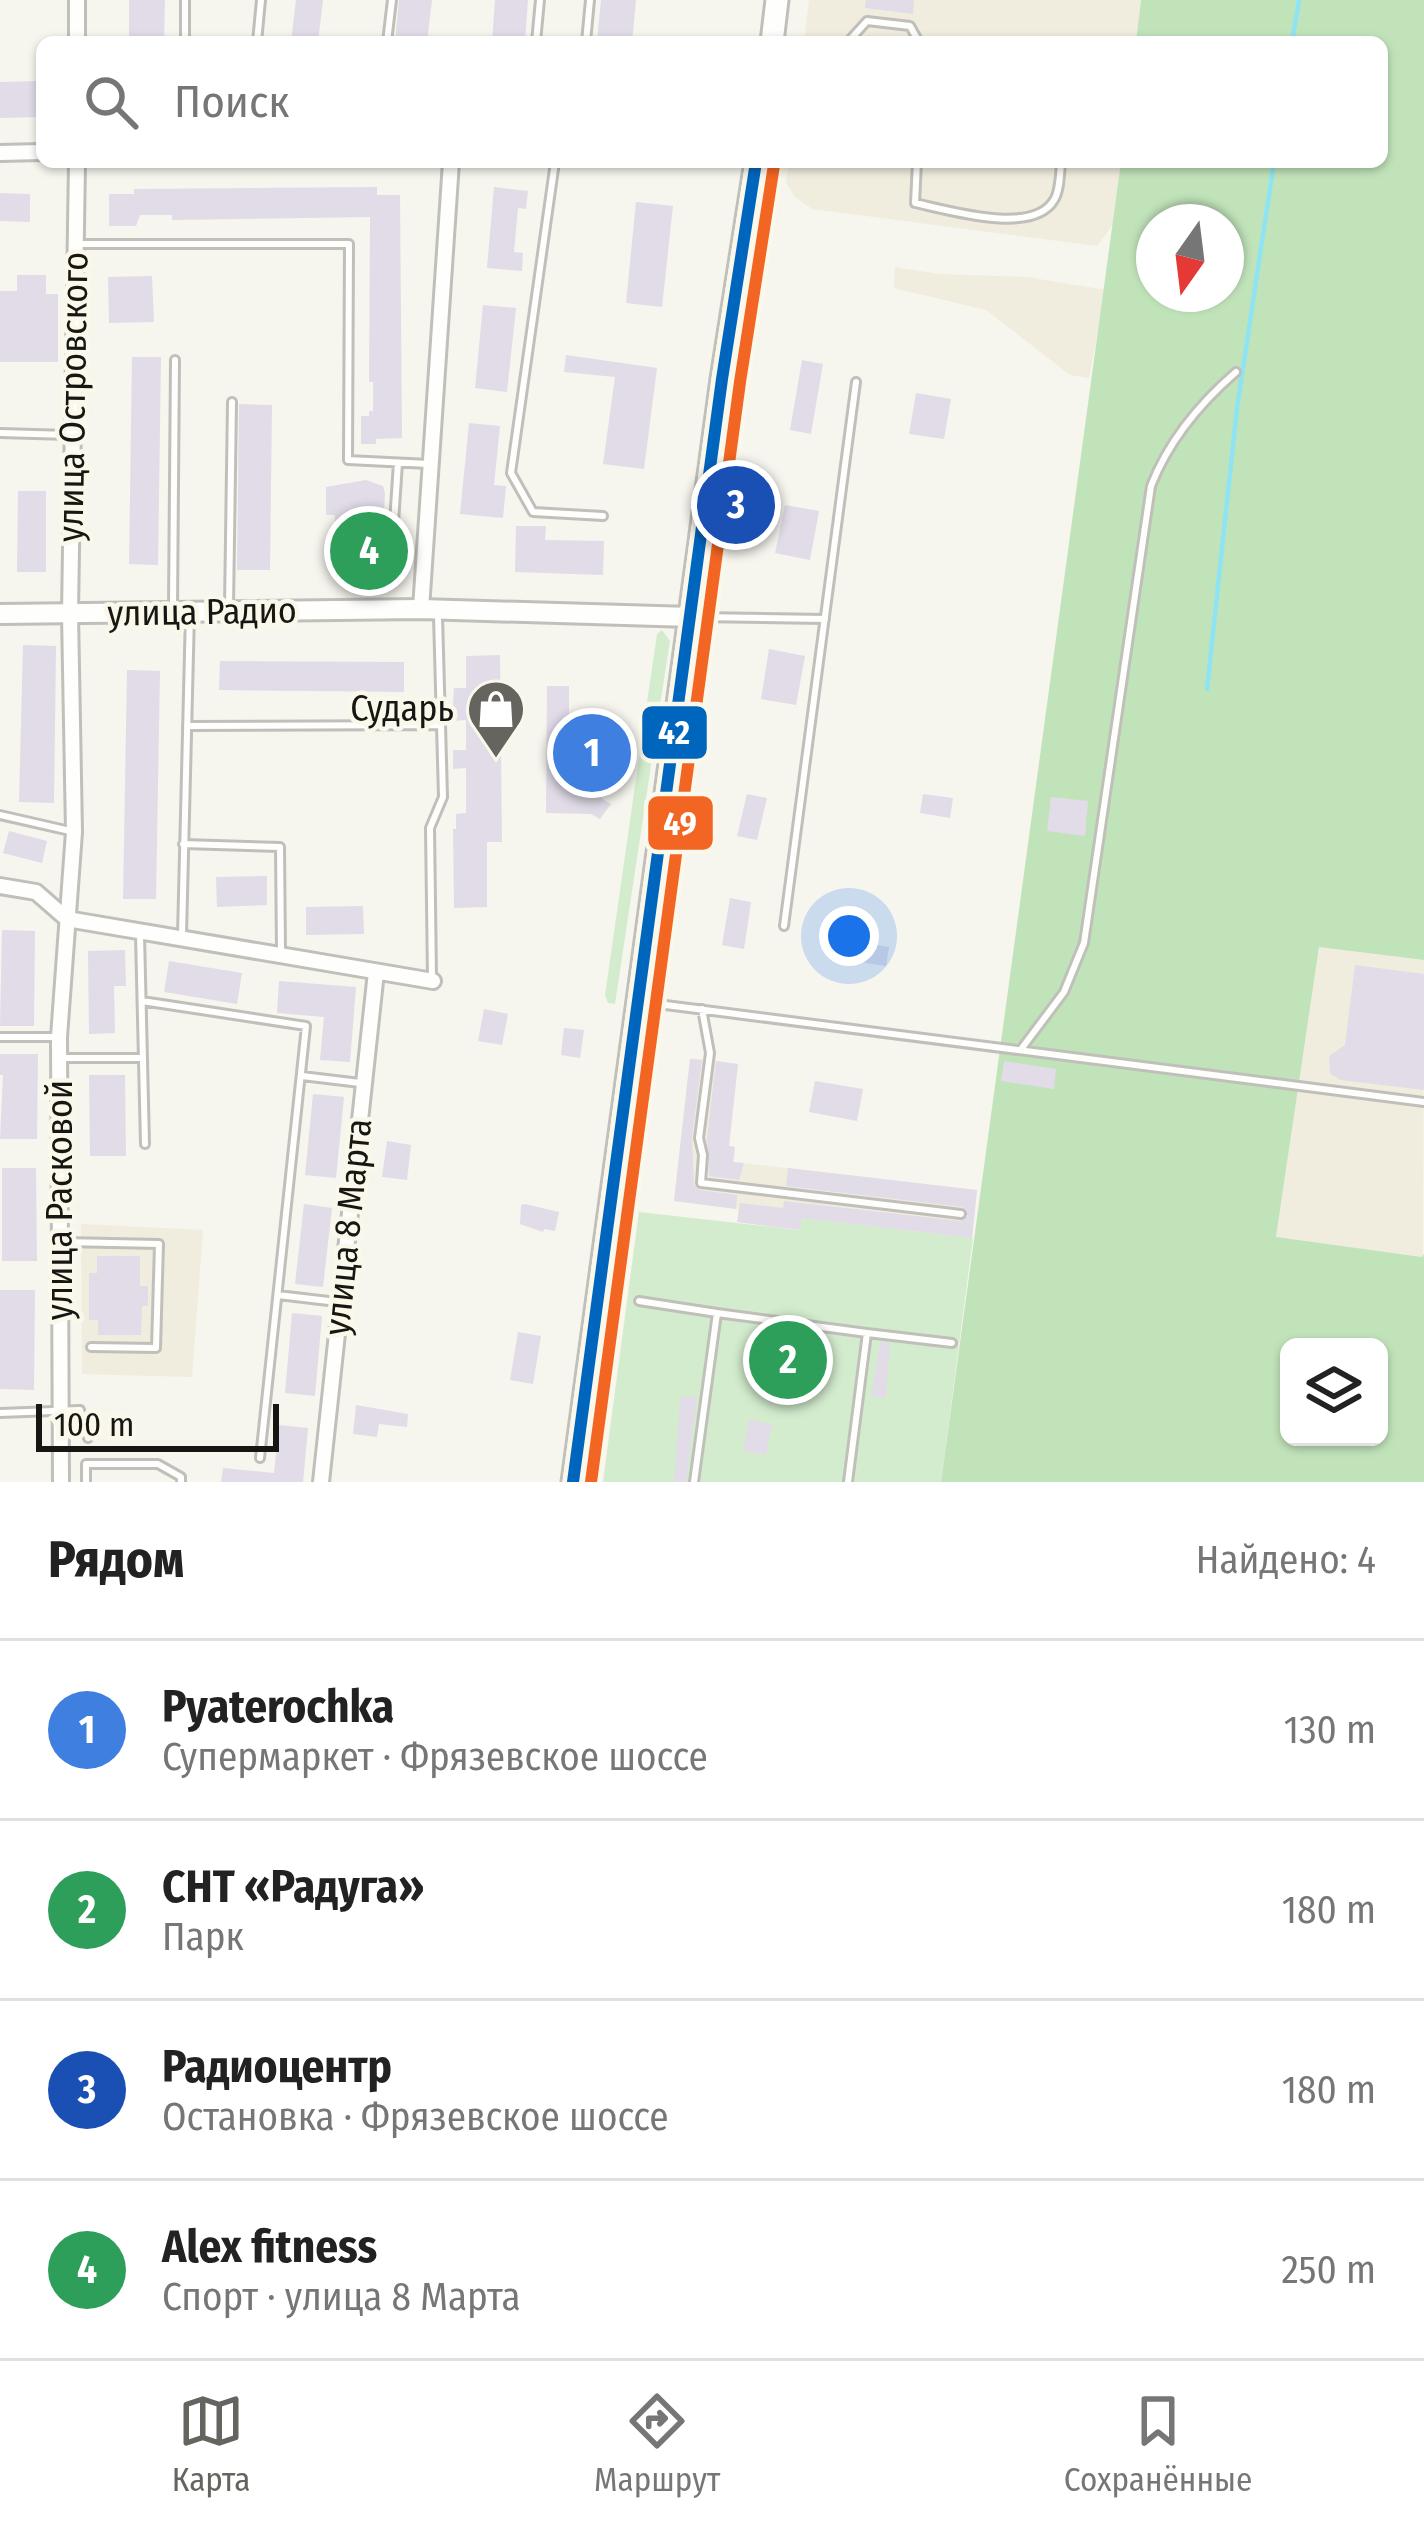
<!DOCTYPE html>
<html lang="ru">
<head>
<meta charset="utf-8">
<style>
  :root { --surface:#fff; --page:#f6f6f6; --text:#222; --muted:#767676; --line:#e0e0e0; --accent:#65645f }
  body { margin:0; font-family:"Fira Sans Condensed",sans-serif; background:var(--page); color:var(--text) }
  .controls { position:absolute; right:36px; bottom:36px; display:grid; overflow:hidden; border-radius:18px; box-shadow:0 3px 9px #0004 }
  .controls button { width:108px; height:108px; display:grid; place-items:center; padding:0; border:0; border-bottom:3px solid var(--line); background:var(--surface); color:var(--text); font:60px sans-serif }
  .compass { position:absolute; left:1136px; top:204px; width:108px; height:108px; border-radius:50%; background:var(--surface); box-shadow:0 3px 9px #0004; rotate:194deg }
  .scale { position:absolute; left:36px; bottom:30px; width:243px; box-sizing:border-box; padding-left:12px; border:6px solid #171612; border-top:0; font-size:33px; line-height:42px; white-space:nowrap; color:#171612; -webkit-text-stroke:9px #faf7eb; paint-order:stroke }
  .you { position:absolute; left:849px; top:936px; width:42px; height:42px; margin:-30px; border:9px solid #fff; border-radius:50%; background:#1a73e8; box-shadow:0 0 0 18px #1a73e833 }
  .badge { display:grid; place-items:center; width:78px; height:78px; border-radius:50%; background:var(--accent); color:#fff; font-size:39px; font-weight:700 }
  .pin { position:absolute; translate:-50% -50%; border:6px solid #fff; box-shadow:0 3px 12px #0006 }
  .list { margin:0; padding:0; list-style:none }
  h2 { display:flex; justify-content:space-between; align-items:center; height:156px; margin:0; padding:0 48px; font-size:51px }
  h2 small { font-size:39px; font-weight:400; color:var(--muted) }
  .list li { display:grid; grid-template-columns:78px 1fr auto; gap:36px; align-items:center; box-sizing:border-box; height:180px; padding:0 48px; border-top:3px solid var(--line) }
  .list b { display:block; font-size:45px; white-space:nowrap }
  .list p { margin:0; font-size:39px; white-space:nowrap; color:var(--muted) }
  .list em { font-size:39px; font-style:normal; color:var(--muted) }
  .icon { flex:none; width:66px; height:66px; fill:none; stroke:currentColor; stroke-width:2; stroke-linecap:round; stroke-linejoin:round }
  .map { position:relative; flex:none; width:1424px; height:1482px; overflow:hidden }
  .search { position:absolute; background:var(--surface); box-shadow:0 3px 9px #0004; left:36px; right:36px; top:36px; height:132px; display:flex; align-items:center; gap:30px; box-sizing:border-box; padding:0 42px; border-radius:18px; color:var(--muted); font-size:45px }
  .sheet { height:876px; background:var(--surface) }
  nav { display:flex; justify-content:space-around; align-items:center; box-sizing:border-box; height:168px; border-top:3px solid var(--line); background:var(--surface); font-size:33px; color:var(--muted) }
  nav a { display:grid; justify-items:center; gap:6px }
  nav .on { color:var(--accent) }
  .map>svg:first-child { display:block }
</style>
</head>
<body>
<div class="map">
<svg width="1424" height="1482" viewBox="0 0 1424 1482">
  <rect width="100%" height="100%" fill="#f6f5ee"/>
  <path fill="#f0edde" d="M809 0H1141L1136 42H804Z
    M789 162H1121L1114 223 1097 246 812 209 795 197 786 182Z
    M895 267 939 274 1027 277 1106 290 1089 378 1070 375 986 310 894 288Z
    M1319 946 1424 960 1423 1257 1276 1238Z
    M690 1058 738 1064 729 1146 735 1147 734 1162 977 1190 972 1238 802 1218 800 1230 738 1222V1209L674 1201Z
    M81 1224 203 1230 192 1377 82 1374Z"/>
  <path fill="#d3ecce" d="M662 630 670 641 658 718 645 716 657 634Z
    M640 751 653 752 615 1004 608 1003 605 995Z
    M639 1212 799 1230 802 1218 973 1238 941 1482H603Z"/>
  <path fill="#c1e3ba" fill-rule="evenodd" d="M1141 0H1424V960L1319 947 1276 1237 1422 1257 1424 1254V1482H941L1121 162H1382V42H1136ZM1154 222H1226V294H1154ZM1289 1347H1379V1437H1289Z"/>
  <g fill="none" stroke-linecap="round" stroke-linejoin="round">
    <path stroke="#8ee4f2" stroke-width="4.5" d="M1292 42 1299 0
      M1207 689 1237 408 1274 162"/>
  </g>
  <path fill="#e1dce8" d="M129 0H165L164 42H129Z
    M296 0H323L318 42H291Z
    M399 0H432L427 42H395Z
    M495 0H528L525 42H492Z
    M601 0H636L632 42H597Z
    M866 0H914L913 14 865 8Z
    M38 81 39 117 0 118V82Z
    M377 187V195H400L402 438 376 439V444H361V416H369V411H373V382H369L370 217 172 220V215H140L136 226H109V194H134V189Z
    M494 187 528 191 526 209 518 208 514 252 523 253 522 271 487 268Z
    M0 193 30 194V222L0 221Z
    M636 202 673 206 662 307 626 303Z
    M17 275H46V294H58V362H0V291H17Z
    M152 276 154 322 109 323 108 277Z
    M483 305 516 308 507 392 475 388Z
    M566 355 657 368 644 469 603 464 615 377 564 372Z
    M132 357H161L158 565 129 564Z
    M802 360 823 364 811 434 790 430Z
    M916 393 951 399 944 439 909 434Z
    M239 404 272 405 270 570H237Z
    M469 423 500 426 494 485 506 486 503 518 460 514Z
    M366 480 383 486 385 493 381 567 334 566 335 515H326V487Z
    M18 491H46V572H17Z
    M785 505 819 511 810 560 775 553Z
    M516 526H546L545 540 604 541 603 575 515 572Z
    M23 645 56 646 54 803 19 802Z
    M769 649 805 656 796 705 761 699Z
    M500 655 502 842H487V907L454 908 453 829H456V814L466 813V768L453 769V750H466V720L452 721 454 688H466V656Z
    M220 661 404 662V692L219 690Z
    M127 670 160 671 156 899H123Z
    M547 686H569V742L606 737 601 753V798L611 804 600 819 591 814 546 813Z
    M747 794 767 798 757 840 737 836Z
    M923 794 953 798 950 818 920 813Z
    M1051 797 1088 801 1085 836 1047 831Z
    M9 831 47 841 42 863 3 853Z
    M267 876V905L217 907 216 877Z
    M730 898 751 902 744 949 722 945Z
    M363 906 364 934 306 935V907Z
    M2 930 35 931 34 1026H0Z
    M837 939 889 947 886 966 834 958Z
    M125 950 126 986H114L115 1033 89 1034 88 951Z
    M169 961 242 973 237 1004 164 992Z
    M1355 965 1424 974V1090L1341 1080 1330 1074 1329 1056 1345 1045Z
    M279 981 356 987 350 1062 320 1060 324 1017 277 1013Z
    M484 1009 508 1014 502 1045 478 1041Z
    M564 1028 584 1030 580 1058 561 1055Z
    M0 1054H38L37 1139H0L3 1075H0Z
    M690 1059 702 1060 692 1137 694 1185 700 1190 737 1195 736 1209 674 1201Z
    M716 1061 738 1064 729 1146 735 1147 733 1162 744 1163 739 1180 709 1176 707 1138Z
    M1004 1061 1056 1069 1054 1089 1001 1081Z
    M89 1075H125L126 1156H90Z
    M815 1081 863 1089 857 1121 809 1112Z
    M313 1094 344 1097 336 1178 305 1175Z
    M387 1141 411 1145 407 1180 382 1177Z
    M2 1168H36L37 1261H2Z
    M788 1168 977 1190 972 1238 802 1218 800 1230 737 1222 740 1203 783 1208 784 1201 960 1221 968 1216 962 1207 786 1186Z
    M304 1204 332 1208 323 1287 295 1284Z
    M525 1204 559 1212 555 1231 544 1229 543 1232 520 1224 521 1205Z
    M97 1256H140V1286H148V1306H142L141 1335H98V1320H89V1273H97Z
    M0 1290H35L34 1390 0 1389Z
    M292 1313 322 1316 315 1396 285 1393Z
    M518 1332 541 1336 533 1384 510 1380Z
    M880 1342 890 1343 886 1398 871 1397Z
    M684 1396 697 1397 686 1482H674L680 1398Z
    M356 1405 408 1414 407 1427 379 1424 377 1437 353 1434Z
    M749 1420 772 1424 766 1455 743 1451Z
    M279 1425 308 1428 303 1482H221L223 1468 274 1473Z"/>
  <g fill="none" stroke-linecap="round" stroke-linejoin="round">
    <defs>
      <path id="service" d="M185 42V0
        M257 42 261 0
        M387 42 392 0
        M536 42 540 0
        M586 42 590 0
        M848 42 867 21 910 26 919 42
        M555 162 511 473 533 512 603 516
        M917 162 915 203C948 210 1033 236 1054 200 1060 191 1060 173 1061 162
        M78 244H349L348 460 429 464
        M0 433 69 435
        M393 537 398 463
        M229 607 232 402
        M173 608 175 360
        M697 617 825 619
        M187 726 441 725
        M0 815 70 831
        M183 844 280 847 281 952
        M784 926 856 382
        M140 935 145 1144
        M182 935 190 613
        M432 978 430 828 443 797 438 616
        M142 1001 306 1026 260 1458
        M642 1002 1424 1102
        M702 1009 710 1053 699 1138 703 1155 701 1183 961 1214
        M0 1037H56
        M1022 1048 1064 992 1084 943 1151 486C1169 440 1199 404 1236 372
        M62 1058H143
        M302 1076 360 1083
        M64 1242 159 1244 156 1348 91 1347
        M278 1295 337 1302
        M639 1301 717 1313
        M867 1333 952 1343
        M0 1413 80 1410 88 1438
        M86 1482V1464H158L181 1477V1482
        M694 1482 717 1313 867 1333 848 1482"/>
      <path id="minor" d="M77 42V0
        M0 153 42 152
        M421 609 451 162
        M0 886 36 892 67 919 433 981
        M61 1482 59 1037 74 832 70 614 77 162
        M321 1482 376 972"/>
      <path id="secondary" d="M0 614 421 609 691 617"/>
      <path id="trunk" d="M772 42 777 0
        M573 1482 722 379 756 162"/>
    </defs>
    <use href="#service" stroke="#c0bfba" stroke-width="12"/>
    <use href="#minor" stroke="#c0bfba" stroke-width="20"/>
    <use href="#secondary" stroke="#c0bfba" stroke-width="24"/>
    <use href="#trunk" stroke="#c0bfba" stroke-width="27"/>
    <use href="#service" stroke="#fefefc" stroke-width="6"/>
    <use href="#minor" stroke="#fefefc" stroke-width="14"/>
    <use href="#secondary" stroke="#fefefc" stroke-width="18"/>
    <use href="#trunk" stroke="#fefefc" stroke-width="21"/>
    <defs>
      <path id="bus-1" d="M573 1482 722 379 756 162"/>
      <path id="bus-2" d="M591 1482 740 382 774 165"/>
    </defs>
    <use href="#bus-1" stroke="#faf7eb" stroke-width="21"/>
    <use href="#bus-2" stroke="#faf7eb" stroke-width="21"/>
    <use href="#bus-1" stroke="#0065bd" stroke-width="12"/>
    <use href="#bus-2" stroke="#f26522" stroke-width="12"/>
  </g>
  <defs>
    <symbol id="shop-pin" viewBox="-11 -11 22 30"><path d="M0 17L-7.5 6A9.5 9.5 0 1 1 7.5 6Z" fill="#65645f" stroke="#faf7eb"/><path d="M-5-2.5h2.3a2.7 3.5 0 0 1 5.4 0H5L5.5 6h-11ZM-1.5-2.5h3a1.5 2.3 0 0 0-3 0Z" fill="#fff"/></symbol>
  </defs>
  <g fill-rule="evenodd">
    <use href="#shop-pin" x="463" y="676" width="66" height="90"/>
  </g>
  <g text-anchor="middle" dominant-baseline="central" stroke-width="9" stroke-linejoin="round" paint-order="stroke">
    <g font-size="36" fill="#171612" stroke="#faf7eb">
      <text transform="translate(73 397) rotate(-89)">улица Островского</text>
      <text transform="translate(202 612) rotate(-1)">улица Радио</text>
      <text transform="translate(60 1200) rotate(-90)">улица Расковой</text>
      <text transform="translate(348 1227) rotate(-84)">улица 8 Марта</text>
    </g>
    <g font-size="36" fill="#171612" stroke="#faf7eb" text-anchor="end">
      <text x="454" y="709">Сударь</text>
    </g>
  </g>
  <g stroke="#faf7eb" stroke-width="4.5">
    <rect x="640" y="704" width="69" height="57" rx="12" fill="#0065bd"/>
    <rect x="646" y="794" width="69" height="58" rx="12" fill="#f26522"/>
  </g>
  <g font-size="33" text-anchor="middle" font-weight="bold" fill="#fff">
    <text x="674" y="744">42</text>
    <text x="680" y="835">49</text>
  </g>
</svg>
<div class="controls">
<button><svg class="icon" aria-label="layers" viewBox="0 0 24 24"><path d="M12 4l9 5-9 5-9-5zM3 14l9 5 9-5"/></svg></button>
</div>
<svg class="compass" viewBox="-18 -18 36 36"><path d="M0-13l5 13h-10z" fill="#e53935"/><path d="M0 13l5-13h-10z" fill="#767676"/></svg>
<div class="scale">100 m</div>
<div class="you"></div>
<div class="pin badge" style="left:592px;top:753px;background:#3f7fe0">1</div>
<div class="pin badge" style="left:788px;top:1360px;background:#2e9e5b">2</div>
<div class="pin badge" style="left:736px;top:505px;background:#1a4fb4">3</div>
<div class="pin badge" style="left:369px;top:551px;background:#2e9e5b">4</div>
<div class="search"><svg class="icon" aria-label="search" viewBox="0 0 24 24"><circle cx="10" cy="10" r="6"/><path d="M15 15l6 6"/></svg>Поиск</div>
</div>
<section class="sheet">
<h2>Рядом<small>Найдено: 4</small></h2>
<ul class="list">
<li><span class="badge" style="background:#3f7fe0">1</span><div><b>Pyaterochka</b><p>Супермаркет · Фрязевское шоссе</p></div><em>130 m</em></li>
<li><span class="badge" style="background:#2e9e5b">2</span><div><b>СНТ «Радуга»</b><p>Парк</p></div><em>180 m</em></li>
<li><span class="badge" style="background:#1a4fb4">3</span><div><b>Радиоцентр</b><p>Остановка · Фрязевское шоссе</p></div><em>180 m</em></li>
<li><span class="badge" style="background:#2e9e5b">4</span><div><b>Alex fitness</b><p>Спорт · улица 8 Марта</p></div><em>250 m</em></li>
</ul>
</section>
<nav>
<a class="on"><svg class="icon" aria-label="map" viewBox="0 0 24 24"><path d="M3 6l6-2 6 2 6-2v14l-6 2-6-2-6 2zM9 4v14M15 6v14"/></svg>Карта</a>
<a><svg class="icon" aria-label="directions" viewBox="0 0 24 24"><path d="M12 3l9 9-9 9-9-9zM9 14v-3h6M13 9l2 2-2 2"/></svg>Маршрут</a>
<a><svg class="icon" aria-label="saved" viewBox="0 0 24 24"><path d="M7 4h10v16l-5-4-5 4z"/></svg>Сохранённые</a>
</nav>
</body>
</html>
